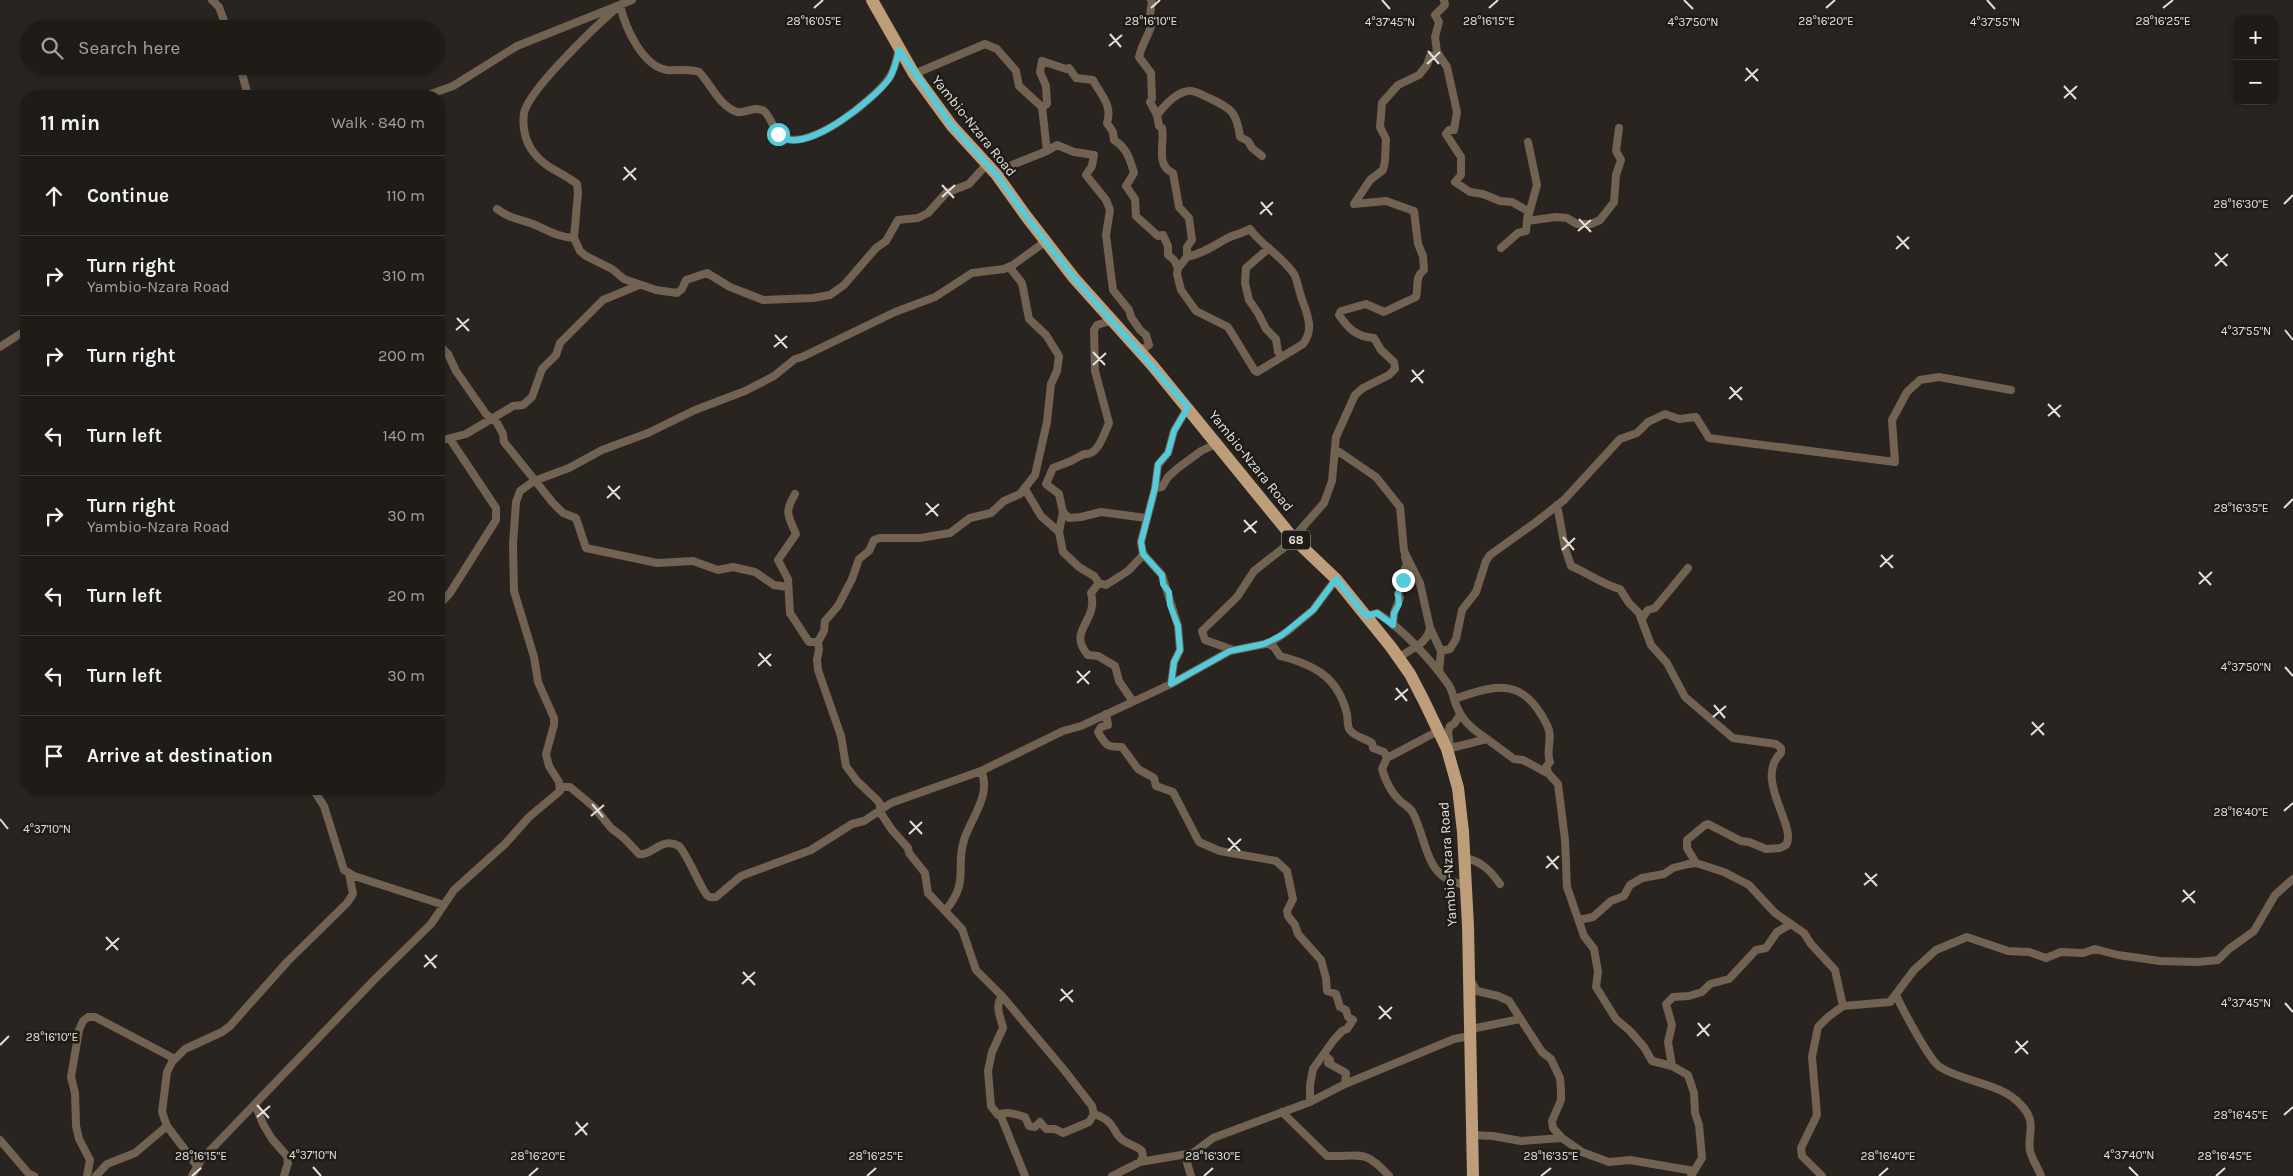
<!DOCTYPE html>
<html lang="en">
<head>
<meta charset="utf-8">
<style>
  :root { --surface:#1f1b17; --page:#272420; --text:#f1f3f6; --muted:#a1a1a1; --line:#3c3936 }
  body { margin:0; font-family:Karla,sans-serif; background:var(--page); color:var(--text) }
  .controls { position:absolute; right:15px; top:15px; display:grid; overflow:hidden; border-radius:10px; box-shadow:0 1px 4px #0004 }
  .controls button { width:45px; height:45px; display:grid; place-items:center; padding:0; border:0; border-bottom:1px solid var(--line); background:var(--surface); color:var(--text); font:25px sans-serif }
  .stop { position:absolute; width:15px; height:15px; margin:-11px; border:4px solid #53cbdb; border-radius:50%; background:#fff }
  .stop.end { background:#53cbdb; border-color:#fff; box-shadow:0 1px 5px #0008 }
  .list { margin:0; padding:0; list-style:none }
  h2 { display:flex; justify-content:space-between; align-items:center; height:65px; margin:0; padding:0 20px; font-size:21px }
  h2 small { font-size:16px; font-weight:400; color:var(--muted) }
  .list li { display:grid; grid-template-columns:32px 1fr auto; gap:15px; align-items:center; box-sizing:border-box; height:80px; padding:0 20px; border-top:1px solid var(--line) }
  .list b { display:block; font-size:19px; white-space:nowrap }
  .list p { margin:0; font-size:16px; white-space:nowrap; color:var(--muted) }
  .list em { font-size:16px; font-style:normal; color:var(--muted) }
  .icon { flex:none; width:28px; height:28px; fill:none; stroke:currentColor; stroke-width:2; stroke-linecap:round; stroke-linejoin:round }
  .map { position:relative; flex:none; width:2293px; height:1176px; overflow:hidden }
  .search { position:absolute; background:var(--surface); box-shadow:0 1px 4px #0004; left:20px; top:20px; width:425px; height:55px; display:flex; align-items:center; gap:12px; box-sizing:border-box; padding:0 18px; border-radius:28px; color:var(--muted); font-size:19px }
  .panel { position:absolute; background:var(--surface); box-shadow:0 1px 4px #0004; left:20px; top:90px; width:425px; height:705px; border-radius:20px }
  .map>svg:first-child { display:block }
</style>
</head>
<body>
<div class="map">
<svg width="2293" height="1176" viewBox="0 0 2293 1176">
  <rect width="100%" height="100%" fill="#29241f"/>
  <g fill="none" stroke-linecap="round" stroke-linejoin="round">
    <path stroke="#716251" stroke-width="8" d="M212 0 219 7 227 29
      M1151 0 1152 1 1150 15 1153 20C1150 34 1142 43 1139 57L1151 73 1152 99 1150 102 1157 115 1159 126 1162 128C1165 142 1155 166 1173 173L1179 207 1189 218 1192 240 1187 247V257L1178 268 1177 274 1181 290 1196 311 1228 327 1255 371 1257 372 1303 344C1316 327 1305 311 1300 293 1298 287 1297 279 1294 274 1282 256 1262 246 1250 229 1242 234 1231 235 1224 240 1212 247 1201 254 1187 257
      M1444 0 1445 5 1435 15 1439 22 1435 37 1437 52 1447 67 1457 112 1454 130H1449L1446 134 1461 157V175L1455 182 1470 192 1483 194 1500 201 1512 202 1528 211 1526 231 1518 233 1501 248
      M899 50C896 60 895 70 889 78 874 100 811 150 784 138 774 134 772 118 764 111 754 105 746 114 737 112 719 106 711 84 699 72 689 68 678 71 667 70 642 66 625 27 620 5 599 23 529 89 524 113 522 126 525 142 534 153 544 167 563 173 577 184L578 193 574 238 580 251 586 256 612 269 624 279 656 290 677 293 682 289 686 280 707 273 730 287 763 300 813 298 830 295 844 285 876 248 886 241 898 220 918 218 928 213 946 193 969 184 986 165
      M240 66 248 96
      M914 74 985 44 997 49 1016 71 1019 86 1042 107 1047 151 1012 165 996 174
      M425 96 453 86 517 46 632 0
      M1042 107 1047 104 1046 86 1040 72 1042 61 1066 69 1069 68 1076 78 1093 80C1100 94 1113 105 1107 123L1113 132 1114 140C1127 148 1130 159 1134 173L1126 186 1135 199 1136 216 1158 236 1163 235 1168 246V255L1174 260 1178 268
      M1157 115C1164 106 1178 90 1191 91 1196 91 1204 96 1209 98 1231 108 1237 112 1240 137L1248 141 1252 148 1262 156
      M1528 142 1537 185 1527 221 1556 217 1567 218 1577 224H1591L1600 220 1614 202 1616 175 1621 160 1616 151 1619 128
      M1047 151 1057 145 1074 152 1094 155 1092 166 1086 175 1106 200 1110 210 1106 235 1113 290 1129 310 1131 317 1140 330 1146 335 1149 345 1140 351
      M497 209C512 220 518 218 533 224 550 231 555 236 574 238
      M1269 248 1246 268 1245 283 1249 300 1258 313 1266 329 1276 339 1278 352 1282 356
      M1013 265 1010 268 1022 283 1029 319 1046 335 1059 356 1057 371 1051 384 1047 422 1035 475 1020 494 1004 501 991 513 970 518 950 533 920 538H880L874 540 869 551 859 559 852 579 838 606 825 621 824 631 818 642 819 649 817 660 818 670 841 736 846 766 857 781 877 800 880 804V812L892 830 908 848 909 853 925 873 928 893 962 929 976 970 1002 996 1065 1071 1092 1106 1094 1114C1118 1122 1111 1133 1124 1141 1130 1145 1137 1146 1142 1151L1143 1157 1140 1162
      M1113 320 1097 325 1094 330 1095 371 1109 423C1104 434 1098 456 1084 454L1071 461 1053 468 1046 484 1059 494 1063 512 1069 518 1081 517 1101 512 1146 518
      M439 345 448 354 456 371 486 414 497 423 503 434 504 442 553 503 563 513 576 518 586 548 657 563 693 561 718 570 733 567 755 572 774 585 788 587
      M0 347 26 330
      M439 441 466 434 513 406 523 405 532 397 542 369 556 355 560 343 603 300 639 285
      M1335 449 1376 477 1400 507 1404 551 1420 583 1430 628 1441 651 1439 671
      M1155 488 1158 465 1168 453 1174 431 1188 407
      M1025 489 1041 516 1059 532 1063 552 1079 567 1094 576 1099 583
      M795 494C784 513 788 515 796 534L778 560 788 579 790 613 809 642H818
      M1557 505 1565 548 1571 566C1588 573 1602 584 1620 589L1629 603 1639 613 1651 645 1667 663 1685 697 1733 738 1776 744 1781 748V753C1753 779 1798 827 1786 845L1780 848 1766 849 1749 842 1741 841 1708 824 1705 825 1687 840V848L1696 863
      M1059 532 1063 512
      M439 605 450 593 496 520V508L450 439
      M1366 616 1377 613C1401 627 1432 661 1448 684 1452 689 1453 696 1455 702 1461 720 1472 729 1487 739
      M1642 618 1648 610 1655 608 1688 568
      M1393 625 1394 613 1400 598 1398 594C1404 583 1401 575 1407 564L1405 557
      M1267 643 1274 647 1280 656C1315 665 1338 677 1347 714 1348 719 1347 724 1349 729 1354 737 1365 738 1372 743L1373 748 1384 752 1387 758 1382 769C1385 779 1391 792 1399 800 1403 804 1410 807 1413 813 1428 842 1424 880 1466 885
      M1233 650 1205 640 1202 631 1237 597 1254 571 1286 546 1324 503 1332 481 1336 437 1355 395 1363 388 1389 375 1395 369 1394 362 1381 350 1374 338C1356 337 1348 328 1339 315L1341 311 1366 304 1384 312 1416 297C1419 286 1414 278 1424 270L1423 256 1418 244 1414 211 1386 201 1354 204 1370 180 1383 170 1385 161 1386 139 1380 127 1382 103 1398 85 1419 75 1427 65 1430 56 1438 54
      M1441 651 1450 649 1456 639 1462 610 1476 592 1486 561 1490 555 1536 522 1564 500 1620 439 1637 433 1648 422 1665 414 1679 419 1696 417 1709 438 1895 462 1892 420 1907 392 1920 380 1939 377 2011 390
      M1399 658C1410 648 1427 645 1430 628
      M1171 684 1174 662 1180 650 1178 626 1162 575 1143 554 1141 542 1155 488 1162 487 1168 477 1178 468 1201 451 1218 443
      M1454 699C1498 684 1523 677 1547 725 1554 738 1545 751 1550 762L1546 767 1549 774
      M1132 700 1119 681 1115 666 1098 656 1088 655C1066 630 1099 622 1091 593L1099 583 1106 585 1128 571 1144 554
      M1106 714 1108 725 1101 727 1098 732C1106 745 1106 747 1122 747L1138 769 1154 778 1156 786 1173 792 1199 842 1220 851 1276 861 1287 871 1293 899 1287 911 1288 916 1295 925 1298 934 1321 960 1326 978 1327 991 1336 994 1340 1007 1346 1010 1348 1017 1353 1020 1347 1029 1342 1031 1333 1041 1313 1069 1310 1085V1102
      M1450 746 1448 732 1450 726 1454 724 1460 715
      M1447 749 1487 739 1514 759 1523 760 1549 774 1558 784 1565 840 1567 887 1584 936 1594 949 1598 972 1596 987 1616 1019 1630 1031 1644 1047 1652 1061 1672 1066
      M1387 758 1438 731
      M561 787H570L594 807 611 828 624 838 639 854C653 856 661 836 679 846 688 855 702 892 708 896 711 898 712 897 716 897L741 876 811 850 852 824 864 821 891 803 981 771 1063 731 1081 726 1171 684 1230 651 1270 643 1288 631 1313 610 1336 579
      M313 789 324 806 344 870 354 876 444 905
      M1465 858C1481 861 1491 871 1500 884
      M946 910C970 880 955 869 964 840 971 818 992 794 981 771
      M1579 920 1593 917 1611 901 1624 896 1630 885 1642 878 1664 874 1673 868 1688 864 1696 863 1724 872 1749 885 1775 913 1804 933 1811 944 1835 970 1843 1006 1828 1017 1818 1027 1812 1057 1817 1115 1801 1148 1802 1156 1822 1176
      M1471 981 1477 991 1498 996 1509 1001 1542 1052 1551 1059 1560 1078 1561 1090V1100L1552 1121 1553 1128 1562 1138 1582 1152 1609 1162 1630 1160 1694 1171
      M1896 995C1902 1008 1929 1060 1940 1067 1965 1083 2000 1082 2021 1105 2038 1123 2027 1133 2030 1151 2032 1159 2038 1168 2041 1176
      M1002 996C994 1007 1001 1017 1003 1028L992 1052 988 1071 991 1106 998 1115C1007 1111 1015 1114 1025 1117L1029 1126 1035 1127 1040 1122 1046 1129H1055L1063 1133 1089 1122 1094 1114
      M1843 1006 1890 1002 1914 970 1936 950 1967 937 2008 951 2029 952 2046 958 2061 952 2083 953 2095 949 2118 955 2160 961 2197 962 2218 960 2229 949 2254 931 2275 895 2293 879
      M1471 1029 1520 1019
      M1325 1055 1330 1060 1328 1063 1346 1073 1345 1084
      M255 1104 263 1124 272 1139 287 1156 288 1163 284 1176
      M1282 1112 1327 1156C1361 1157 1364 1148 1389 1176
      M1000 1114 1025 1176
      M1472 1135 1493 1136 1521 1141 1562 1138
      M0 1140 29 1174 34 1176
      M198 1167 167 1126 162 1112 167 1072 172 1062 185 1049 222 1032 230 1026 287 962 347 903 353 894 349 873
      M87 1176 90 1160 79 1139 76 1126 75 1093 71 1077 79 1030 83 1021 88 1017H95L175 1059
      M96 1176 107 1164 135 1153 167 1126
      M192 1176 201 1160 375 979 431 924 454 890 505 844 529 817 560 791 559 782 549 766 546 754 554 725V718L538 682 534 657 514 591 513 544 516 502 520 491 534 481 569 468 602 450 648 433 695 410 745 391 774 376 795 359 802 357 895 312 935 297 972 273 1004 269 1013 265 1046 241
      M1112 1176 1140 1162 1193 1153 1213 1138 1310 1102 1345 1084 1454 1039 1470 1036
      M1191 1176 1187 1163 1193 1153
      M1691 1176 1702 1158 1699 1125 1695 1113 1694 1093 1688 1075 1672 1066 1668 1042 1672 1025 1666 1004 1673 997 1689 996 1702 992 1710 984 1729 979 1756 950 1766 948 1777 932 1791 924"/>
    <path stroke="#be9e7a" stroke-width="12" d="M872 0 914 74 952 126 996 174 1026 216 1074 278 1152 365 1293 538 1336 579 1391 647 1410 674 1424 701 1447 749 1458 788 1463 832 1468 926 1473 1176"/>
  </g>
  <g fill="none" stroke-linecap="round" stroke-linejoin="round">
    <path stroke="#53cbdb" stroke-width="6" d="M778 134C802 159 874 99 889 79 895 70 896 60 899 50L952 126 996 174 1026 216 1074 278 1188 407 1174 431 1168 453 1158 464 1155 488 1141 542 1143 554 1162 575 1163 584 1169 592 1170 605 1178 626 1180 650 1174 662 1171 684 1230 651 1264 644 1282 635 1313 610 1336 579 1366 616 1377 613 1393 625 1394 613 1399 604 1398 594 1403 580"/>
  </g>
  <path fill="none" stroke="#e3e0dc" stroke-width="2" d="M1382 0 1390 9M1684 0 1693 9M1987 0 1995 9M814 8 823 0M1151 8 1160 0M1489 8 1498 0M1826 8 1835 0M2163 8 2173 0M1110 34 1121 47M1109 46 1122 35M1428 51 1439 64M1427 64 1440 52M1746 68 1758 81M1745 81 1758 69M2064 86 2076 99M2064 98 2077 86M624 167 636 180M623 180 636 168M942 185 954 198M942 197 955 185M1261 202 1272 215M2284 204 2293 195M1260 214 1273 202M1579 219 1591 232M1578 231 1591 220M1897 236 1909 249M1896 249 1909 237M2215 253 2227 266M2215 266 2228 254M457 318 469 331M456 330 469 319M2285 330 2293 340M775 335 787 348M774 347 787 336M1093 352 1105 365M1093 365 1106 353M1412 370 1423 383M1411 382 1424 370M1730 387 1742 400M1729 399 1742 387M2048 404 2060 417M2048 416 2061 405M608 486 620 499M607 498 620 486M926 503 938 516M2284 508 2293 499M926 515 939 504M1244 520 1256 533M1244 532 1257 521M1563 537 1574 550M1562 550 1575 538M1881 555 1893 568M1880 567 1893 555M2199 572 2211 585M2199 584 2212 572M759 653 771 666M758 666 771 654M2285 667 2293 676M1077 671 1089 684M1077 683 1090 671M1396 688 1407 701M1395 700 1408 689M1714 705 1725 718M1713 717 1726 706M2032 722 2044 735M2031 735 2044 723M592 804 603 817M2284 811 2293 803M591 816 604 805M0 819 8 829M910 821 922 834M909 834 922 822M1228 838 1240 851M1228 851 1241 839M1547 856 1558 869M1546 868 1559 856M1865 873 1877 886M1864 885 1877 874M2183 890 2195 903M2182 902 2195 891M106 937 118 950M106 950 119 938M425 955 436 968M424 967 437 955M743 972 755 985M742 984 755 972M1061 989 1073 1002M1060 1001 1073 990M2285 1003 2293 1012M1379 1006 1391 1019M1379 1019 1392 1007M1698 1023 1709 1036M1697 1036 1710 1024M2016 1041 2028 1054M0 1045 9 1036M2015 1053 2028 1041M257 1105 269 1118M2284 1115 2293 1107M257 1117 270 1106M576 1122 587 1135M575 1135 588 1123M313 1167 321 1176M2129 1167 2138 1176M192 1176 201 1168M529 1176 538 1168M867 1176 876 1168M1204 1176 1213 1168M1541 1176 1551 1168M1879 1176 1888 1168M2216 1176 2225 1168"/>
  <g text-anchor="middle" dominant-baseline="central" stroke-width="5" stroke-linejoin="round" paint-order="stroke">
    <rect fill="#1f1b16" stroke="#a8a5a1" stroke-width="1" x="1282" y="530.5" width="28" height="19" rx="4"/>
    <g font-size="12" font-weight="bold" fill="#e3e0dc">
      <text x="1296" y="540">68</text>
    </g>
    <g font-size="14" fill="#e3e0dc" stroke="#1f1b16">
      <text transform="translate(974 126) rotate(51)">Yambio-Nzara Road</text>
      <text transform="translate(1251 461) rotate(51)">Yambio-Nzara Road</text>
      <text transform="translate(1448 864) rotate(-94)">Yambio-Nzara Road</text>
    </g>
  </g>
  <g font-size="12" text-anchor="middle" fill="#e3e0dc" stroke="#1f1b16" stroke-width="5" stroke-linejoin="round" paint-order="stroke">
    <text x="814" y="25">28°16'05"E</text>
    <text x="2163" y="25">28°16'25"E</text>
    <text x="1151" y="25">28°16'10"E</text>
    <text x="1489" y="25">28°16'15"E</text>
    <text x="1826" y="25">28°16'20"E</text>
    <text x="1390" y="26">4°37'45"N</text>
    <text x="1995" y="26">4°37'55"N</text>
    <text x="1693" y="26">4°37'50"N</text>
    <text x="2241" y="208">28°16'30"E</text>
    <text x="2246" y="335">4°37'55"N</text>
    <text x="2241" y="512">28°16'35"E</text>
    <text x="2246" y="671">4°37'50"N</text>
    <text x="2241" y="816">28°16'40"E</text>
    <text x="47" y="833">4°37'10"N</text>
    <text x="2246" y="1007">4°37'45"N</text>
    <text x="52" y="1041">28°16'10"E</text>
    <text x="2241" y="1119">28°16'45"E</text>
    <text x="313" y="1159">4°37'10"N</text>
    <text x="2129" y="1159">4°37'40"N</text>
    <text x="201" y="1160">28°16'15"E</text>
    <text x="538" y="1160">28°16'20"E</text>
    <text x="876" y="1160">28°16'25"E</text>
    <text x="1213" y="1160">28°16'30"E</text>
    <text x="1551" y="1160">28°16'35"E</text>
    <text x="1888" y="1160">28°16'40"E</text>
    <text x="2225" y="1160">28°16'45"E</text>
  </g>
</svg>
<div class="controls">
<button>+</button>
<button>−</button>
</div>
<div class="stop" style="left:778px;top:134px"></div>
<div class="stop end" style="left:1403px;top:580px"></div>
<div class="search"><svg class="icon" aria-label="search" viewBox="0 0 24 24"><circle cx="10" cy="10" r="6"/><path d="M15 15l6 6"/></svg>Search here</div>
<section class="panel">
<h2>11 min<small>Walk · 840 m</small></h2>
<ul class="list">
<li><svg class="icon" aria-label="ahead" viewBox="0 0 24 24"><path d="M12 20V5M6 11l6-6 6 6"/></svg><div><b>Continue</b></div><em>110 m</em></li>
<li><svg class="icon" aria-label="right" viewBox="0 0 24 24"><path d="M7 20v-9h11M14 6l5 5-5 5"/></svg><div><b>Turn right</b><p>Yambio-Nzara Road</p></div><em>310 m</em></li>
<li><svg class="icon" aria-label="right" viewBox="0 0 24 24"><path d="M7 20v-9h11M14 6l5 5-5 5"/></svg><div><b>Turn right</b></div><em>200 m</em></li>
<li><svg class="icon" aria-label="left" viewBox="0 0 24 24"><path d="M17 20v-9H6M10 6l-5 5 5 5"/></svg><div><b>Turn left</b></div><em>140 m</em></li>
<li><svg class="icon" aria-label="right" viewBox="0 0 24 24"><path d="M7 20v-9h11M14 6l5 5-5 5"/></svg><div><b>Turn right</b><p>Yambio-Nzara Road</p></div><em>30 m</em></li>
<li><svg class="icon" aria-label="left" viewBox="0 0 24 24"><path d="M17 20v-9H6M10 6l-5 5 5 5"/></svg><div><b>Turn left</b></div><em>20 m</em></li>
<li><svg class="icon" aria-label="left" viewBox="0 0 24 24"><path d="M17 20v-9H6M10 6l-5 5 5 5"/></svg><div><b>Turn left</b></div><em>30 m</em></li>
<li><svg class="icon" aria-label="arrive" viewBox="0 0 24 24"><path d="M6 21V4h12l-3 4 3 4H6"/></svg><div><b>Arrive at destination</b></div></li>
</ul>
</section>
</div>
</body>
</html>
